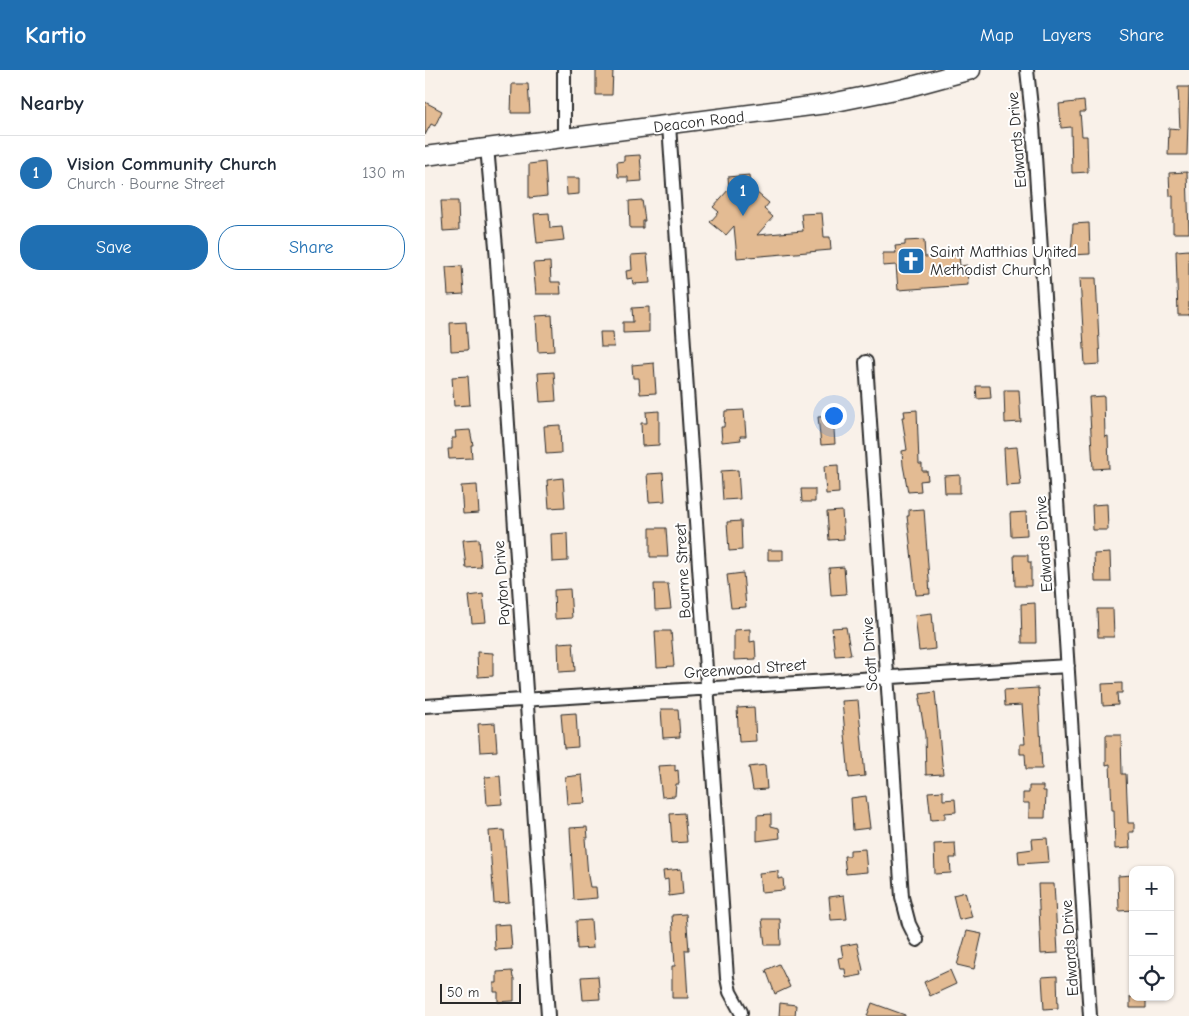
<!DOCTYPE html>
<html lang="en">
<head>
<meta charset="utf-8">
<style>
  :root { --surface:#fff; --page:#f6f6f7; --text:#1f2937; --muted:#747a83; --line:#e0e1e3; --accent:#1f6fb2 }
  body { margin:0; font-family:"Comic Neue",sans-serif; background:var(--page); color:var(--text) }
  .controls { position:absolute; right:15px; bottom:15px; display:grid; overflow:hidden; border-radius:10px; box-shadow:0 1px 4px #0004 }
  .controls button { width:45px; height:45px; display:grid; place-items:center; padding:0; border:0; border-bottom:1px solid var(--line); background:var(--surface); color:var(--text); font:25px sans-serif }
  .scale { position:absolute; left:15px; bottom:12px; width:81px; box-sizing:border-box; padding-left:5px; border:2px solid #2b2b2b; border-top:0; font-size:14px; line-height:18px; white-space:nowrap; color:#2b2b2b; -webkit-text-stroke:4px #fff; paint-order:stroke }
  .you { position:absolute; left:408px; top:345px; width:18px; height:18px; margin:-12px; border:4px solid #fff; border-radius:50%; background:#1a73e8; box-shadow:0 0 0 8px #1a73e833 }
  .badge { display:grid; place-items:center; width:32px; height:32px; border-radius:50%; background:var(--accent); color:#fff; font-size:16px; font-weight:700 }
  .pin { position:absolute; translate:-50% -41px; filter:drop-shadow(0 1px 2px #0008) }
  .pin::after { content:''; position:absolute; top:26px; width:18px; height:15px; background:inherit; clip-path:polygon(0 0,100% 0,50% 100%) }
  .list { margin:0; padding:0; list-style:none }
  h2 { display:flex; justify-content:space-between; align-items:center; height:65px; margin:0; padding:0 20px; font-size:21px }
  h2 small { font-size:16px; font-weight:400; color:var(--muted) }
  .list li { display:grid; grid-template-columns:32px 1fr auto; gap:15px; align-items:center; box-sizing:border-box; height:75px; padding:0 20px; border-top:1px solid var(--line) }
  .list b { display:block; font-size:19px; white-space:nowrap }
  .list p { margin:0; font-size:16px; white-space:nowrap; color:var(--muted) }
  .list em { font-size:16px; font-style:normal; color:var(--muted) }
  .actions { display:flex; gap:10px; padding:15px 20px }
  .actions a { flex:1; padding:11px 0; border:1px solid var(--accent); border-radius:20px; text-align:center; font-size:18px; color:var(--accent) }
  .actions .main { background:var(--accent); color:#fff }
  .icon { flex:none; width:28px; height:28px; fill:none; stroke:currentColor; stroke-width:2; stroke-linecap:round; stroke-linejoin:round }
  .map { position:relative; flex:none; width:764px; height:946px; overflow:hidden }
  header { display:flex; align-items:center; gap:30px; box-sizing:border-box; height:70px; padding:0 25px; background:var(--accent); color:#fff }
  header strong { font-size:24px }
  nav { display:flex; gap:28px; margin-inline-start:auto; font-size:18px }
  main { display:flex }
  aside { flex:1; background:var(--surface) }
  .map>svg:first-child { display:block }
</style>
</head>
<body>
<header>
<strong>Kartio</strong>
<nav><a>Map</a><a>Layers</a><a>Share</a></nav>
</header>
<main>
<aside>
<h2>Nearby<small></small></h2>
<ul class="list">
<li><span class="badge">1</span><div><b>Vision Community Church</b><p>Church · Bourne Street</p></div><em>130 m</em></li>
</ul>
<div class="actions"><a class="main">Save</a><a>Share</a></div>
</aside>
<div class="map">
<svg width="764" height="946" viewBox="0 0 764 946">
  <rect width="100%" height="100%" fill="#f9f1e9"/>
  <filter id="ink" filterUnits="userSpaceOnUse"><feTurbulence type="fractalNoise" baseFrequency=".02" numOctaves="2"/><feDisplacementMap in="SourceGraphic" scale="10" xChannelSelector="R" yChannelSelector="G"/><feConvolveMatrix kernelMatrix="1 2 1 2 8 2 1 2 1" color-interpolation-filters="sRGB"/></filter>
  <g filter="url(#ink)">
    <path fill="#e3bb93" stroke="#2b2b2b" d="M171 0H188L187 25H171Z
      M87 14H103L105 43H86Z
      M753 17H764L762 85H743L744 58 755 59Z
      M659 31 660 42H655L657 66H662L663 102 647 103 646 57 636 58 634 34Z
      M0 32 17 41 10 56 6 54 0 65Z
      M215 85 217 111 203 112V107H193L192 92 199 91V86Z
      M120 92 122 126 104 128V94Z
      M762 102 764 163H748V126H745L744 103Z
      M324 105 325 117 344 133 339 139 348 147 332 165 378 161 376 144 397 143 399 167H405L406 180 312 188 309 156 301 165 285 152 294 142 288 137 304 119 303 107Z
      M141 108H154V124L142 125Z
      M217 130 220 151H218V158H205L204 131Z
      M16 131H33L34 160 18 161Z
      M124 143 125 158 137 157 139 170 112 173 109 144Z
      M664 153 665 184 646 185 648 154Z
      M499 170 500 187 534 185 535 196 542 195 543 215 473 220 471 195 458 196V183H471L470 176 480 175V171Z
      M764 180V245H753L751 181Z
      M222 184 225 213 208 214 207 208 202 209 201 201 207 200 206 185Z
      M125 192 126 212H135L136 224H111L108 193Z
      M37 196 39 224 23 225 21 197Z
      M655 208H671L675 294 660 295Z
      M224 237V262L198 263V252H208L207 238Z
      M127 245 129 281 113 282 111 246Z
      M41 252 43 280 26 281 25 253Z
      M175 262H188L189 277H176Z
      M229 293 231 323 215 324 214 308H208L207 295Z
      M129 302 131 331 115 332 113 303Z
      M43 306 45 335 29 336 27 307Z
      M551 316H565L566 328 552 329Z
      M579 320H594L596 352 580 353Z
      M679 326 680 367 683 366 684 398 668 399 664 327Z
      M319 340 321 366H315L316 370 297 372 296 357H299L300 341Z
      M492 340 494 394H497V401H502L503 410 495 411 496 421 483 422 478 395 477 381 482 380 477 347H480L479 341Z
      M234 341V375L217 376 216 353H222L221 342Z
      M408 346 410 374 396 375 393 347Z
      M135 355 136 383 121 384 119 356Z
      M45 360 48 375H46L47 388 24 389 23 379H27V368H31L30 361Z
      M592 377 596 415 581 416 579 378Z
      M413 395 414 423 401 424 399 396Z
      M313 400 315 429 298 430 296 401Z
      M238 403 240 431 224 432 222 404Z
      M535 405V423H520L519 406Z
      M138 408 140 437 124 438 122 410Z
      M52 415 54 443 38 444 36 416Z
      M376 419H390V432H377Z
      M682 434 683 460H668L667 435Z
      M499 439 505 524 491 525 482 446H484V440Z
      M417 441 419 469 404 470 402 442Z
      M601 442 602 465 586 466 585 443Z
      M316 451 317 480 304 481 302 452Z
      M225 458H241L243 487H225Z
      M142 463 143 491 127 492 126 464Z
      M54 469 56 497 41 498 38 470Z
      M343 480H358V490H343Z
      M685 483 686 512H670L669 484Z
      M589 485H603V492H606V516H590Z
      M419 497 421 524 406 525 404 498Z
      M318 503 321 537 306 538 302 505Z
      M229 514H243L246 539 230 540Z
      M145 519 147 548 130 549 129 520Z
      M58 524 61 552 47 553 44 526Z
      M610 533 611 573H597L596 534Z
      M672 539H688L689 567H673Z
      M507 543 510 579 494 581 490 545Z
      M421 557 426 585 410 586 407 558Z
      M325 559V572L330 571 331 589 309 590V560Z
      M230 561H246L249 596 232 597Z
      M148 572 150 601 134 602 133 573Z
      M52 582 68 583V606L53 607Z
      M697 613V623H692L693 635 678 636 677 614Z
      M613 618 617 699H601L600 684H595V674H600L597 635 580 636 579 620Z
      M510 622 518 704 501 705 500 665 494 629H496L495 624Z
      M433 630 440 706 424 708 417 631Z
      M329 637 331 671 314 672 312 638Z
      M236 639H253L255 667 238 668Z
      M151 643 153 677 139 678 136 644Z
      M70 653 72 681 55 682 53 654Z
      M681 665H696L697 704H701L703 753H709V762H704L705 778 690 779 689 740H687L685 694 681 695Z
      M250 695V701L253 700 254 714H251L250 726 237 727 233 696Z
      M340 695 342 719 328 720 324 697Z
      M157 705 160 733 142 734 140 707Z
      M75 706 77 734 62 735 60 707Z
      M604 716H618V721H621L620 748H604V733H598V723H604Z
      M518 721V730L530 729 531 742 520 743V749L506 750 503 722Z
      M441 726 445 758 428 760 426 728Z
      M259 743 262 772 247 773 245 744Z
      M346 744V756L354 758 355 768 332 771V745Z
      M162 757 163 768H160L163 806 165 817H171L172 828 149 830 145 758Z
      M79 760 84 832 69 833 64 761Z
      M622 768 624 792 594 794 593 781 608 779 607 769Z
      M530 773 531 788H525L526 803 510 804 509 774Z
      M440 779 442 802 421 804 419 786H425V780Z
      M256 799 258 824 244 826 243 809 239 810 238 801Z
      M353 801V809L358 808 359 820 336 822 334 803Z
      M708 805V840L694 841 693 806Z
      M613 814H629L633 883 616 884Z
      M540 822 547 847 534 850 528 825Z
      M419 825 422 849 406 850 404 827Z
      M261 844 264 880H260L263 928H247V896H250L247 845Z
      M337 849H355L356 875H340Z
      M166 850 168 878 152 879 151 851Z
      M85 854 87 879 70 880 69 855Z
      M542 861 557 864 549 899 532 895Z
      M432 873 438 900 436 901 437 905 421 908 420 899H415L413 888 418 887 416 876Z
      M354 894 365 917 350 924 341 900Z
      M525 900 531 914 505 926 499 912Z
      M87 901 88 908H89V931L73 932V922H69V913H72V902Z
      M173 906 175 929 158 930 156 907Z
      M632 906 633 938 619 939 617 907Z
      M705 927H721V938H705Z
      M355 933 371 935 370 946H354Z
      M447 933 480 945V946H442Z"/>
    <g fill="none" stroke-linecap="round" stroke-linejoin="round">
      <defs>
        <path id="street" d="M139 0V68
          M602 0 608 55 665 946
          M244 55 302 908 305 922 316 942
          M62 77 71 177 123 946
          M441 292 477 827 484 854 492 870
          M0 636 643 596"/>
        <path id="secondary" d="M0 86 401 34 480 18 546 0"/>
      </defs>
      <use href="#street" stroke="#2b2b2b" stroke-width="16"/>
      <use href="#secondary" stroke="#2b2b2b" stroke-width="21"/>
      <use href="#street" stroke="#fff" stroke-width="12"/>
      <use href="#secondary" stroke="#fff" stroke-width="18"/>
    </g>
  </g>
  <defs>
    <symbol id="church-square" viewBox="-11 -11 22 22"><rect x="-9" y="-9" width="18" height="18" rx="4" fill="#1f6fb2" stroke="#fff"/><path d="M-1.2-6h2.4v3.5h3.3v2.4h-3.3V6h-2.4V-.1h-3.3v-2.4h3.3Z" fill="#fff"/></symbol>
  </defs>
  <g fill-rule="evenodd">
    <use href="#church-square" x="470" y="175" width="32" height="32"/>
  </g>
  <g text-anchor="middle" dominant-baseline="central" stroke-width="4" stroke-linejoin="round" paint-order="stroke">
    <g font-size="16" fill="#2b2b2b" stroke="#fff">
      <text transform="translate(274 52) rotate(-7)">Deacon Road</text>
      <text transform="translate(592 70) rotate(-95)">Edwards Drive</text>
      <text transform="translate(619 474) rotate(-94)">Edwards Drive</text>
      <text transform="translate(258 501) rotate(-93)">Bourne Street</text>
      <text transform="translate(77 513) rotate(-94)">Payton Drive</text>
      <text transform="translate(445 584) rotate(-94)">Scott Drive</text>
      <text transform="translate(320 599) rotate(-4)">Greenwood Street</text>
      <text transform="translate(645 878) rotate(-94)">Edwards Drive</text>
    </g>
    <g font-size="16" fill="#2b2b2b" stroke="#fff" text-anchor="start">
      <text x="505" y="182">Saint Matthias United<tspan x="505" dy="18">Methodist Church</tspan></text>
    </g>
  </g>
</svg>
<div class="controls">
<button>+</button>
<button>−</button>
<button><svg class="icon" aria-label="locate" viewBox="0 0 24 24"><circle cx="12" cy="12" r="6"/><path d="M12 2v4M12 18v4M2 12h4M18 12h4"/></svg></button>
</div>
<div class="scale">50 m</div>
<div class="you"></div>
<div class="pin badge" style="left:318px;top:146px">1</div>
</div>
</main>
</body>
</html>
